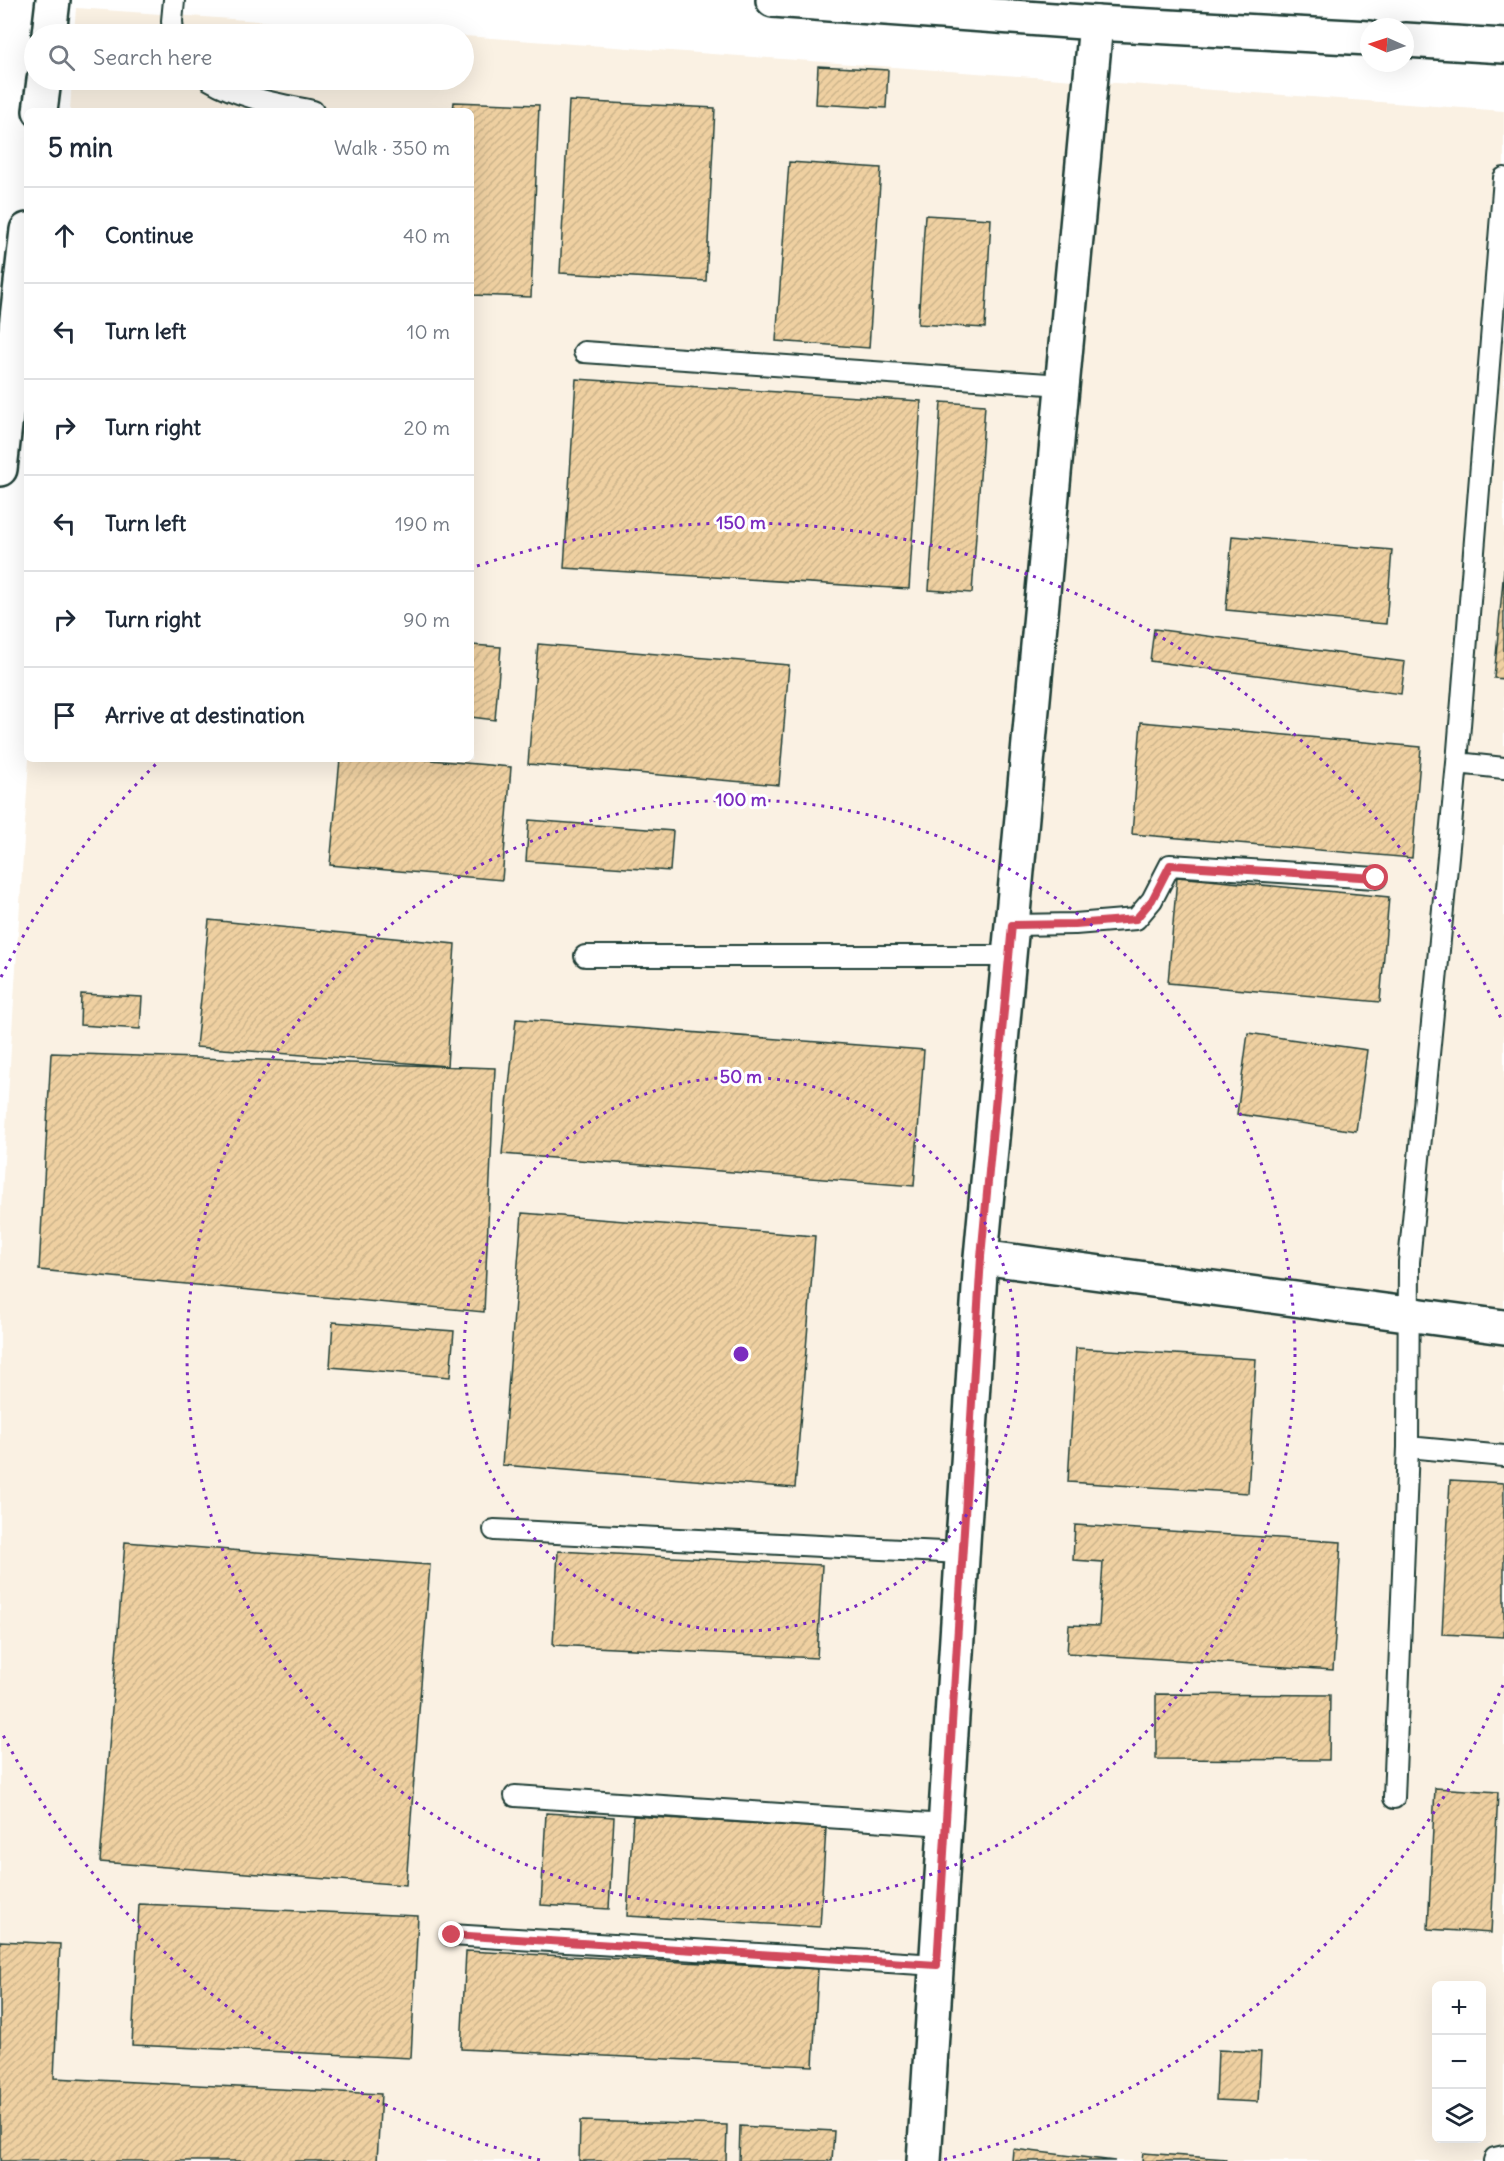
<!DOCTYPE html>
<html lang="en">
<head>
<meta charset="utf-8">
<style>
  :root { --surface:#fff; --page:#f2f2f3; --text:#1f2937; --muted:#747a83; --line:#e0e1e3 }
  body { margin:0; font-family:Delius,sans-serif; background:var(--page); color:var(--text) }
  .controls { position:absolute; right:18px; bottom:18px; display:grid; overflow:hidden; border-radius:9px; box-shadow:0 6px 24px #0002 }
  .controls button { width:54px; height:54px; display:grid; place-items:center; padding:0; border:0; border-bottom:2px solid var(--line); background:var(--surface); color:var(--text); font:30px sans-serif }
  .compass { position:absolute; left:1360px; top:18px; width:54px; height:54px; border-radius:50%; background:var(--surface); box-shadow:0 6px 24px #0002; rotate:273deg }
  .stop { position:absolute; width:18px; height:18px; margin:-14px; border:4px solid #d1495b; border-radius:50%; background:#fff }
  .stop.end { background:#d1495b; border-color:#fff; box-shadow:0 2px 6px #0008 }
  .list { margin:0; padding:0; list-style:none }
  h2 { display:flex; justify-content:space-between; align-items:center; height:78px; margin:0; padding:0 24px; font-size:26px }
  h2 small { font-size:20px; font-weight:400; color:var(--muted) }
  .list li { display:grid; grid-template-columns:39px 1fr auto; gap:18px; align-items:center; box-sizing:border-box; height:96px; padding:0 24px; border-top:2px solid var(--line) }
  .list b { display:block; font-size:22px; white-space:nowrap }
  .list em { font-size:20px; font-style:normal; color:var(--muted) }
  .icon { flex:none; width:33px; height:33px; fill:none; stroke:currentColor; stroke-width:2; stroke-linecap:round; stroke-linejoin:round }
  .map { position:relative; flex:none; width:1504px; height:2161px; overflow:hidden }
  .search { position:absolute; background:var(--surface); box-shadow:0 6px 24px #0002; left:24px; top:24px; width:450px; height:66px; display:flex; align-items:center; gap:15px; box-sizing:border-box; padding:0 21px; border-radius:33px; color:var(--muted); font-size:22px }
  .panel { position:absolute; background:var(--surface); box-shadow:0 6px 24px #0002; left:24px; top:108px; width:450px; height:654px; border-radius:9px }
  .map>svg:first-child { display:block }
</style>
</head>
<body>
<div class="map">
<svg width="1504" height="2161" viewBox="0 0 1504 2161">
  <defs>
    <pattern id="building-hatch" width="6" height="6" patternUnits="userSpaceOnUse" patternTransform="scale(1.5)"><rect width="6" height="6" fill="#efd0a1"/><path d="M-1 1l2-2M0 6l6-6M5 7l2-2" fill="none" stroke="#ccb48b"/></pattern>
  </defs>
  <rect width="100%" height="100%" fill="#fff"/>
  <filter id="ink" filterUnits="userSpaceOnUse"><feTurbulence type="fractalNoise" baseFrequency=".0167" numOctaves="2"/><feDisplacementMap in="SourceGraphic" scale="12" xChannelSelector="R" yChannelSelector="G"/><feConvolveMatrix kernelMatrix="1 2 1 2 8 2 1 2 1" color-interpolation-filters="sRGB"/></filter>
  <g filter="url(#ink)">
    <path fill="#faf1e3" fill-rule="evenodd" d="M76 8 441 34H74Z
      M464 36 1504 111V2161H0V1225L29 759H471V111H70L72 80H464ZM1436 1986H1482V2138H1436Z"/>
    <path fill="url(#building-hatch)" stroke="#1f3d34" stroke-width="1.5" d="M818 66 888 70 886 108 816 104Z
      M569 101 715 108 706 281 560 273Z
      M454 102 539 105 531 297 471 295V111H453Z
      M789 162 881 168 869 348 776 341Z
      M925 215 991 219 985 328 918 324Z
      M576 379 921 401 909 589 564 568Z
      M941 402 985 405 972 593 929 590Z
      M1232 536 1392 550 1386 624 1226 610Z
      M1504 569V679L1494 678Z
      M1154 629 1405 662 1401 694 1150 661Z
      M538 644 789 665 779 785 528 764Z
      M471 645 501 647 495 720 471 717Z
      M1141 722 1421 747 1412 858 1132 834Z
      M340 759H419L511 767 502 880 330 865Z
      M529 820 673 831 670 871 526 861Z
      M1177 877 1389 897 1380 1002 1168 983Z
      M209 920 455 944 447 1066 196 1047Z
      M81 994 142 997 140 1029 80 1025Z
      M516 1019 924 1050 914 1186 502 1154Z
      M1248 1033 1367 1050 1356 1131 1237 1114Z
      M51 1053 495 1068 484 1312 39 1270Z
      M522 1213 815 1236 795 1488 502 1465Z
      M333 1322 454 1331 450 1377 330 1367Z
      M1076 1348 1256 1359 1248 1493 1068 1482Z
      M1450 1480 1504 1483V1637L1442 1634Z
      M1075 1525 1341 1542 1333 1670 1067 1653 1069 1625 1099 1626 1103 1562 1073 1560Z
      M125 1542 430 1565 406 1885 100 1862Z
      M558 1551 822 1565 817 1658 553 1645Z
      M1156 1694 1330 1695 1329 1760 1156 1759Z
      M1435 1788 1498 1792 1491 1933 1428 1929Z
      M546 1813 614 1817 609 1909 541 1905Z
      M633 1816 826 1828 820 1927 627 1916Z
      M139 1904 418 1916 411 2058 132 2045Z
      M0 1941 60 1944 54 2078 381 2094 377 2161H0Z
      M466 1951 818 1969 813 2066 461 2049Z
      M1218 2050 1261 2052 1258 2102 1216 2100Z
      M580 2121 727 2125 726 2161H579Z
      M740 2126 834 2131 832 2161H739Z
      M1013 2149 1115 2161H1012Z
      M1143 2153 1226 2159 1225 2161H1142Z"/>
    <g fill="none" stroke-linecap="round" stroke-linejoin="round">
      <defs>
        <path id="lane" d="M173 34 172 21 174 0
          M210 80C240 98 279 104 313 111
          M584 352 1062 385
          M1457 763 1504 768
          M1012 925 1075 924 1136 919 1152 900 1170 865 1376 878
          M585 956H1009
          M1408 1447 1504 1456
          M494 1530 962 1553
          M515 1796 945 1825
          M1394 1798 1408 1447 1409 1262 1457 763 1504 178
          M451 1935 937 1965
          M1494 2161 1495 2158 1504 2156"/>
        <path id="street" d="M981 1257 1504 1327
          M924 2161 981 1257 1096 23"/>
        <path id="secondary" d="M773 0 1096 23 1369 38
          M49 34 53 0
          M1405 40 1504 46
          M40 111 44 80
          M0 469 27 230"/>
      </defs>
      <use href="#lane" stroke="#1f3d34" stroke-width="24"/>
      <use href="#street" stroke="#1f3d34" stroke-width="38"/>
      <use href="#secondary" stroke="#1f3d34" stroke-width="38"/>
      <use href="#lane" stroke="#fff" stroke-width="20"/>
      <use href="#street" stroke="#fff" stroke-width="33"/>
      <use href="#secondary" stroke="#fff" stroke-width="33"/>
    </g>
  </g>
  <g fill="none" stroke-linecap="round" stroke-linejoin="round" filter="url(#ink)">
    <path stroke="#d1495b" stroke-width="8" d="M452 1935 937 1965 981 1257 1012 925 1075 924 1136 919 1152 900 1170 865 1376 878"/>
  </g>
  <g fill="none" stroke="#7b2cbf" stroke-width="3" stroke-dasharray="3 6">
    <circle cx="741" cy="1354" r="277"/>
    <circle cx="741" cy="1354" r="554"/>
    <path d="M1503 1685A831 831 0 0 1 942 2160M540 2160A831 831 0 0 1 1 1731M1 977A831 831 0 0 1 159 761M477 566A831 831 0 0 1 1503 1023"/>
  </g>
  <circle cx="741" cy="1354" r="9" fill="#7b2cbf" stroke="#fff" stroke-width="3"/>
  <g font-size="18" text-anchor="middle" font-weight="bold" fill="#7b2cbf" stroke="#fff" stroke-width="6" stroke-linejoin="round" paint-order="stroke">
    <text x="741" y="529">150 m</text>
    <text x="741" y="806">100 m</text>
    <text x="741" y="1083">50 m</text>
  </g>
</svg>
<div class="controls">
<button>+</button>
<button>−</button>
<button><svg class="icon" aria-label="layers" viewBox="0 0 24 24"><path d="M12 4l9 5-9 5-9-5zM3 14l9 5 9-5"/></svg></button>
</div>
<svg class="compass" viewBox="-18 -18 36 36"><path d="M0-13l5 13h-10z" fill="#e53935"/><path d="M0 13l5-13h-10z" fill="#747a83"/></svg>
<div class="stop" style="left:1376px;top:878px"></div>
<div class="stop end" style="left:452px;top:1935px"></div>
<div class="search"><svg class="icon" aria-label="search" viewBox="0 0 24 24"><circle cx="10" cy="10" r="6"/><path d="M15 15l6 6"/></svg>Search here</div>
<section class="panel">
<h2>5 min<small>Walk · 350 m</small></h2>
<ul class="list">
<li><svg class="icon" aria-label="ahead" viewBox="0 0 24 24"><path d="M12 20V5M6 11l6-6 6 6"/></svg><div><b>Continue</b></div><em>40 m</em></li>
<li><svg class="icon" aria-label="left" viewBox="0 0 24 24"><path d="M17 20v-9H6M10 6l-5 5 5 5"/></svg><div><b>Turn left</b></div><em>10 m</em></li>
<li><svg class="icon" aria-label="right" viewBox="0 0 24 24"><path d="M7 20v-9h11M14 6l5 5-5 5"/></svg><div><b>Turn right</b></div><em>20 m</em></li>
<li><svg class="icon" aria-label="left" viewBox="0 0 24 24"><path d="M17 20v-9H6M10 6l-5 5 5 5"/></svg><div><b>Turn left</b></div><em>190 m</em></li>
<li><svg class="icon" aria-label="right" viewBox="0 0 24 24"><path d="M7 20v-9h11M14 6l5 5-5 5"/></svg><div><b>Turn right</b></div><em>90 m</em></li>
<li><svg class="icon" aria-label="arrive" viewBox="0 0 24 24"><path d="M6 21V4h12l-3 4 3 4H6"/></svg><div><b>Arrive at destination</b></div></li>
</ul>
</section>
</div>
</body>
</html>
